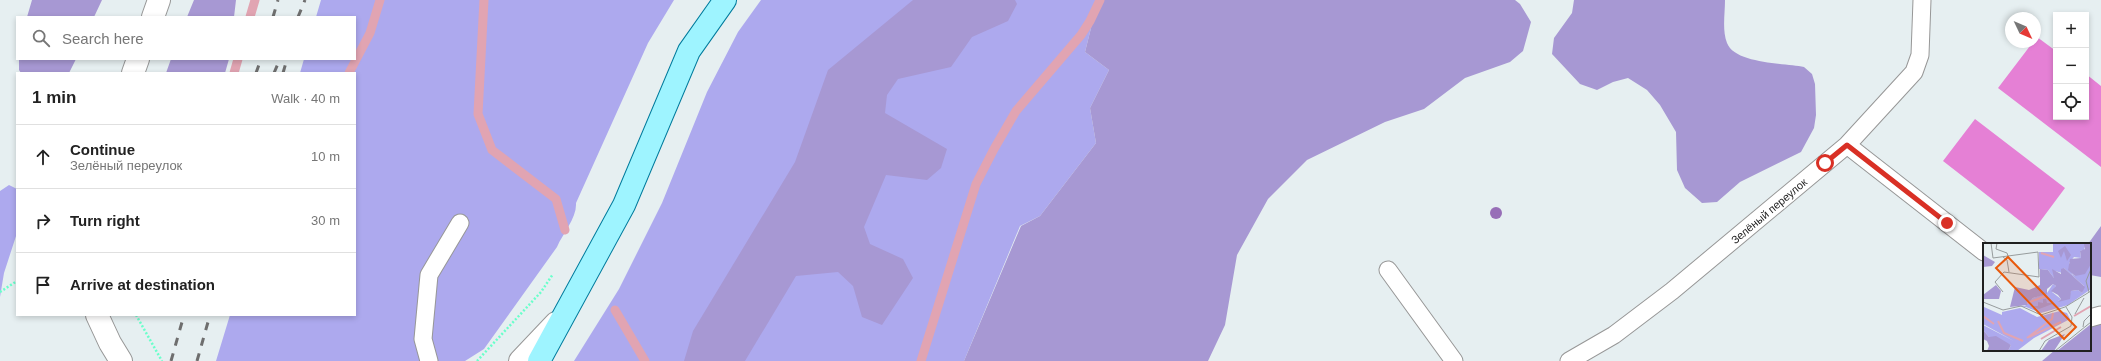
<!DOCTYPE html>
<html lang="en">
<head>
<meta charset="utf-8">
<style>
  :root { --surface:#fff; --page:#f2f2f2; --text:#222; --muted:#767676; --line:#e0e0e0 }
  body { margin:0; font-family:Helvetica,sans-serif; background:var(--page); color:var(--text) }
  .controls { position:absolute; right:12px; top:12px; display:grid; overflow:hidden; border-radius:0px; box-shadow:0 2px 6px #0003 }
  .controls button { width:36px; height:36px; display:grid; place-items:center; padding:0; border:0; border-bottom:1px solid var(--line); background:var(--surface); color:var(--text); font:20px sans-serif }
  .compass { position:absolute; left:2005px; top:12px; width:36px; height:36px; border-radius:50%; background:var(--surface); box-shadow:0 2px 6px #0003; rotate:134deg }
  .stop { position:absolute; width:12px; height:12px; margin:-9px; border:3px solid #d93025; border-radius:50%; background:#fff }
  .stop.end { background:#d93025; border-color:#fff; box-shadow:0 1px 4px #0008 }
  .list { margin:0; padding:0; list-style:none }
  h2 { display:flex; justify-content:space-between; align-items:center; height:52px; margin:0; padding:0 16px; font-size:17px }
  h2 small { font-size:13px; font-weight:400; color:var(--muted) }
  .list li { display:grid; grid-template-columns:26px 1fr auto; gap:12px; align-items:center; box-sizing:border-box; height:64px; padding:0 16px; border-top:1px solid var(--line) }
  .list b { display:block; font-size:15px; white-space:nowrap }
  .list p { margin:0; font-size:13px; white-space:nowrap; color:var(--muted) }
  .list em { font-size:13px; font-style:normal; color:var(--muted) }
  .icon { flex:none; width:22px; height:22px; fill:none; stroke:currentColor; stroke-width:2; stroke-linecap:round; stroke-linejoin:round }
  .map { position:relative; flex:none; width:2101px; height:361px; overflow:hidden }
  .search { position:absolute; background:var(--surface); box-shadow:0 2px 6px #0003; left:16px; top:16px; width:340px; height:44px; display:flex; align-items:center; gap:10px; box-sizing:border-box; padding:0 14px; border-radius:0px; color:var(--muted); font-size:15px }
  .panel { position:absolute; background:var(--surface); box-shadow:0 2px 6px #0003; left:16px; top:72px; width:340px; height:244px; border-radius:0px }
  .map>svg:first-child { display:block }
</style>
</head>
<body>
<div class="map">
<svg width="2101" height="361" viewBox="0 0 2101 361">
  <rect width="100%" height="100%" fill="#e6eff1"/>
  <path fill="#ada9ee" d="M321 0H674L648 43 576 203C577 218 563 233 557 247L484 349 465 361H216L230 315H355V73H300L304 59H355V17H316Z
    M761 0H1098L1085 52 1109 70 1090 108 1096 143 1040 216 1020 226 964 361H574L619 289 662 203 707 92 738 32Z
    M9 185 17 189V233L4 273 0 297V191Z"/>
  <path fill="#a798d3" d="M32 0H102L94 17H27Z
    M194 0H236L234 17H187Z
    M913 0H1015L1017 4 1008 21 972 37 951 67 898 79 887 95 885 113 947 149 941 168 927 180 886 175 864 227 870 244 903 259 913 278 882 325 862 317 853 286 838 272 796 276 745 361H684L693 331 795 162 828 70Z
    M1098 0H1515L1520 4 1531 22 1523 51 1510 62 1465 78 1424 109 1385 122 1307 160 1268 199 1237 255 1225 325 1208 361H964L1021 226 1040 216 1096 143 1090 108 1109 70 1085 52Z
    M1574 0H1725C1725 14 1722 30 1727 43 1735 64 1785 63 1804 67L1812 74 1815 84 1816 115 1814 128 1801 152 1740 182 1717 202 1702 203 1685 188 1677 170 1676 132 1660 105 1647 90 1628 78 1613 82 1597 90 1580 84 1552 54 1554 38 1572 13Z
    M19 59H76L69 73H21L19 70Z
    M171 59H229L225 73H166Z
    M2101 226V277L2090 275V244H2088Z
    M2101 323V361H2042L2055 350H2090V327Z"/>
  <path fill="#e580d5" d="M2037 37 2056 51V117H2086V74L2101 86V167L1998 88 2033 42H2035Z
    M1975 119 2065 188 2033 231 1943 161Z"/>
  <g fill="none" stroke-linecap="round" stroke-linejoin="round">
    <path stroke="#e1a4b2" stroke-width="9" d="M484 0 478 114 492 150 556 199 565 230
      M250 17 255 0
      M234 73 238 59
      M349 73 370 33 380 0
      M615 310 645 361
      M921 361 976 184 994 149 1016 111 1081 35 1090 21 1100 0"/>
    <defs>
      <path id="service" d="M1847 145 1984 252
        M1388 270 1454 361
        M2090 318 2101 315
        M429 361 423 339 429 275 460 223
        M1569 361 1614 335 1672 291 1847 145 1914 72 1920 55 1922 0"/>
      <path id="tertiary" d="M153 17 159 0
        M133 73 138 59
        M97 315 110 343 121 361
        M520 361 556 323"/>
      <path id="primary" d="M539 361 624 205 689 51 725 0"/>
    </defs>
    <use href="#service" stroke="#979797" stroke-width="19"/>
    <use href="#tertiary" stroke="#979797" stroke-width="24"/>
    <use href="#primary" stroke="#007b9d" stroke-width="24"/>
    <path stroke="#6affcb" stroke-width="2.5" stroke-dasharray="2 2" stroke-linecap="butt" d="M0 292 17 281
      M136 315 162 361
      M477 361 541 292 553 274"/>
    <use href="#service" stroke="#fff" stroke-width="17"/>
    <use href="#tertiary" stroke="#fff" stroke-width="22"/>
    <use href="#primary" stroke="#9ef4ff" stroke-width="22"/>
    <path stroke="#6e6e6e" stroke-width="3" stroke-dasharray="8 8" stroke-linecap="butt" d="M273 17 278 0
      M298 17 305 0
      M256 73 261 59
      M274 73 280 59
      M283 73 287 59
      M171 361 184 315
      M197 361 210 315"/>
  </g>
  <circle fill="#976eb7" cx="1496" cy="213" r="6"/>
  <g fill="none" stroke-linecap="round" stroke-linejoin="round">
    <path stroke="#d93025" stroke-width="5" d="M1825 163 1847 145 1947 223"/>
  </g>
  <g text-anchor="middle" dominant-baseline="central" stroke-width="3" stroke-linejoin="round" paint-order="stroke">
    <g font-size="11" fill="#202020" stroke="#fff">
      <text transform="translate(1769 211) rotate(-40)">Зелёный переулок</text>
    </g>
  </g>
  <g transform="translate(1983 243)">
    <rect width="108" height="108" fill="#e6eff1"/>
    <path d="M70 0H103L101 7 97 8 98 15 91 14 86 20 89 31 92 33 108 21V46L85 62 58 70 43 64 31 63H42L50 55 64 50 70 41 73 43 69 49 78 56 75 58 86 53 88 48 95 47 99 50 101 43 81 25 79 30 72 28 71 35 65 27 56 26V9H70ZM1 64 19 72V69L37 65 54 74 77 68 84 70 87 76 51 95 34 108H25L28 102 6 94 0 87V82L31 98 0 81Z" fill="#ada9ee"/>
    <path d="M108 0V21L102 31 92 33 85 27 87 16 98 15 97 8 102 6 101 1ZM82 3 88 12 84 18 81 8 78 15 75 8ZM0 12 12 19 9 23 0 24ZM81 25 102 44 99 50 95 47 88 48 87 56 75 59 78 56 75 52 68 48 73 43 70 41 64 46V51L50 55 44 62 27 64 32 44 46 47 57 42V26L65 27 71 35 69 26 78 31V26ZM13 42 18 48 16 56H0V52ZM60 56H63L64 60H72L56 66 47 63H55V59L60 60ZM108 81V108H74ZM0 87 6 94 13 93 28 102 25 108H4L6 103 4 98 0 96ZM82 91 71 108H58L66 97Z" fill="#a798d3"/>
    <path fill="none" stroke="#e1a4b2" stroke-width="2" d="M58 10 71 14M44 60 63 53M0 73 11 81M91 73 108 63M15 78 21 90 40 98M46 94 78 79M44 95 69 76 70 70M58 96 78 84"/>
    <path fill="none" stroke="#979c9d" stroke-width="1" d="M8 0 10 15 55 9 56 34 21 29 12 39 20 49M14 0 13 6 24 10 25 13M20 14 24 17 26 29M106 49 103 38 108 26M0 59 20 67 38 63 58 72 82 64 108 48M92 71 101 55M100 84 101 78 108 71M56 108 62 98 88 83 89 74 83 64M72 108 108 79"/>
    <path fill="#e8590c" fill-opacity="0.15" stroke="#e8590c" stroke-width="2" d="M25 14 93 84 81 96 13 25Z"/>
    <rect width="108" height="108" fill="none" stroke="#202020" stroke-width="2"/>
  </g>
</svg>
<div class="controls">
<button>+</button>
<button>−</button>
<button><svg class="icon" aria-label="locate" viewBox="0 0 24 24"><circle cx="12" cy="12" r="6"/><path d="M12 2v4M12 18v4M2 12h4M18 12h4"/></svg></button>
</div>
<svg class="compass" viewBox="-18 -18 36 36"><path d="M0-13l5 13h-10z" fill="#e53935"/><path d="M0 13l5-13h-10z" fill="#767676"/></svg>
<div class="stop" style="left:1825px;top:163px"></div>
<div class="stop end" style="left:1947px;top:223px"></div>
<div class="search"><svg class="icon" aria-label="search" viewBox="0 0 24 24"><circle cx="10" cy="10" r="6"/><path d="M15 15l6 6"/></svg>Search here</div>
<section class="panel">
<h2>1 min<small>Walk · 40 m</small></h2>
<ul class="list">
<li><svg class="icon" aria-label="ahead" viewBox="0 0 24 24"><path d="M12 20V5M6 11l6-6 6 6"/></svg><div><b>Continue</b><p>Зелёный переулок</p></div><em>10 m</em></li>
<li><svg class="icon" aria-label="right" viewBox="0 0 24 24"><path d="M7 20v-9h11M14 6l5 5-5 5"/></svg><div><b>Turn right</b></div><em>30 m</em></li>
<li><svg class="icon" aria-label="arrive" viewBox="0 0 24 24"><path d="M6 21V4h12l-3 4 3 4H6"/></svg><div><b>Arrive at destination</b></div></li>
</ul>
</section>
</div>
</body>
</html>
